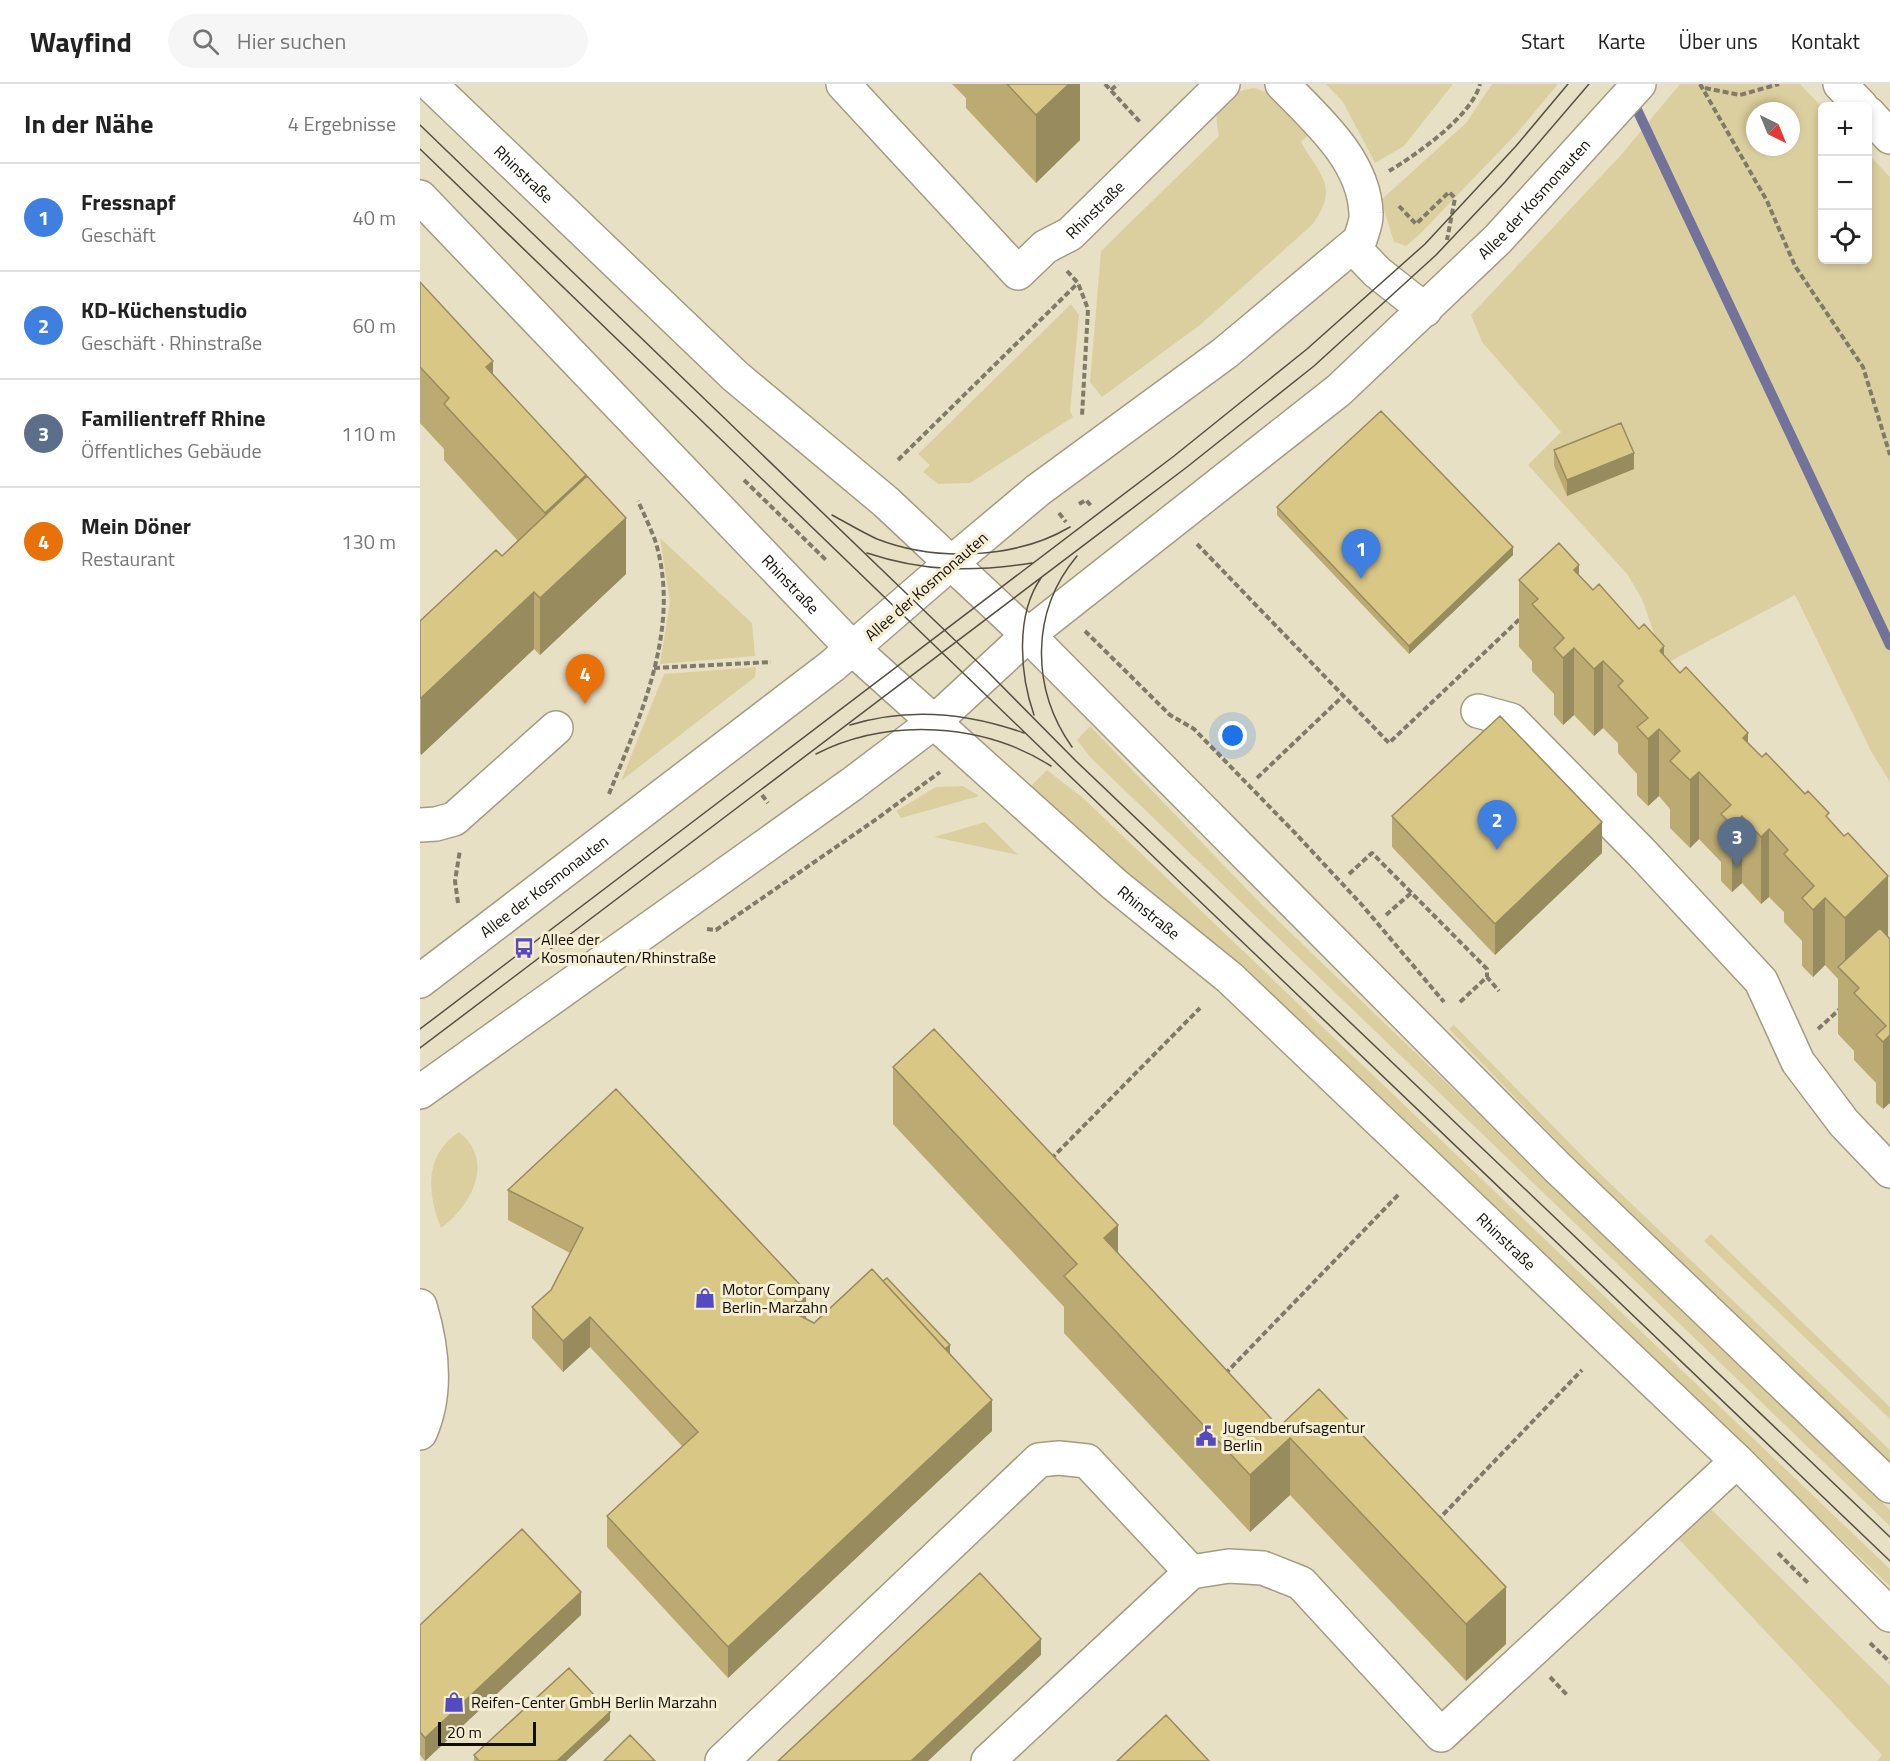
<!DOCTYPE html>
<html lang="de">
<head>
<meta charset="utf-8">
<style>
	body { margin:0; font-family:"Titillium Web",sans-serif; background:#f6f6f6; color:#222 }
	.controls { position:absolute; right:18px; top:18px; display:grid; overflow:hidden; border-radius:9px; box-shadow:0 3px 9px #0003 }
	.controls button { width:54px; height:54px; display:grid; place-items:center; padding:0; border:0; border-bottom:2px solid #e0e0e0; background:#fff; color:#222; font:30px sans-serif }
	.compass { position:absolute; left:1326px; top:18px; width:54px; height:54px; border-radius:50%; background:#fff; box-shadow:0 3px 9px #0003; rotate:137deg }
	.scale { position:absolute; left:18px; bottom:15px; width:98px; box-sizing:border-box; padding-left:6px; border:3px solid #110e06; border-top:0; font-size:16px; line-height:21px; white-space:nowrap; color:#110e06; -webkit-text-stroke:4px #f5eed2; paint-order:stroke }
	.you { position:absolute; left:813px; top:652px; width:21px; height:21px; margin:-15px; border:4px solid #fff; border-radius:50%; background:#1a73e8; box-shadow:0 0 0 9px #1a73e833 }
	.badge { display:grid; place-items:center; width:39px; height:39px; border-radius:50%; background:#0b8043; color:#fff; font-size:20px; font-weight:700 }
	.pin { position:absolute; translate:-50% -50px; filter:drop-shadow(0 2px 3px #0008) }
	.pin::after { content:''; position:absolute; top:32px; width:21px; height:18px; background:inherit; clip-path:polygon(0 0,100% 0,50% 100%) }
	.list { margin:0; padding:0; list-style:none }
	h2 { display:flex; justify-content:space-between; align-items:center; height:78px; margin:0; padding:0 24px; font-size:26px }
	h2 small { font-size:20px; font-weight:400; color:#767676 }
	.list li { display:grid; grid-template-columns:39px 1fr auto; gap:18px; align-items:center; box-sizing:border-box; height:108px; padding:0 24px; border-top:2px solid #e0e0e0 }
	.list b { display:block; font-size:22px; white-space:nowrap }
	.list p { margin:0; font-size:20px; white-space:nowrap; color:#767676 }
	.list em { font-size:20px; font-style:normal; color:#767676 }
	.icon { flex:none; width:33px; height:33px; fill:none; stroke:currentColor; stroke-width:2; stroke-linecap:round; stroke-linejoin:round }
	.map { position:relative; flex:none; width:1470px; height:1677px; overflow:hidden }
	header { display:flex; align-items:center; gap:36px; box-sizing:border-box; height:84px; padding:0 30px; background:#fff; border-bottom:2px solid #e0e0e0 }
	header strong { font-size:28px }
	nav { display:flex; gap:33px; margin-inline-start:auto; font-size:21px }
	.search { width:420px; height:54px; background:#f6f6f6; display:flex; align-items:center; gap:15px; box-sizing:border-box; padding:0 21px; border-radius:33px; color:#767676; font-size:22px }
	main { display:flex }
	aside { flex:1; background:#fff }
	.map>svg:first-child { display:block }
	.green { fill:#dccf9f; fill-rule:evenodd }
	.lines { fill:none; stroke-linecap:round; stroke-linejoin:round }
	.stream { stroke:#72739a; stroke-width:10 }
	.minor-casing { stroke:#a39c82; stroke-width:36 }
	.major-casing { stroke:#a39c82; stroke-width:36 }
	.path { stroke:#807a68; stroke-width:4; stroke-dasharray:6 3; stroke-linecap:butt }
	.minor { stroke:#fff; stroke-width:33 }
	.major { stroke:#fff; stroke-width:33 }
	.tram { stroke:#555042; stroke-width:1.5 }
	.wall { fill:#bbab73 }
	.shaded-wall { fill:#988b5e }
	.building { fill:#d9c786; stroke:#988b5e; stroke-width:1.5 }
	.labels { text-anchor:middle; stroke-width:6; stroke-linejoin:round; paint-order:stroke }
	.street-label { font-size:16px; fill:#110e06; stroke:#f5eed2 }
	.poi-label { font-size:16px; fill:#110e06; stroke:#f5eed2; text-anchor:start }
</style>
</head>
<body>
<header>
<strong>Wayfind</strong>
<div class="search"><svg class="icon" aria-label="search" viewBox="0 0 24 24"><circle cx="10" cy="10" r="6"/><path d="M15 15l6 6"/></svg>Hier suchen</div>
<nav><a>Start</a><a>Karte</a><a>Über uns</a><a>Kontakt</a></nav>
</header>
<main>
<aside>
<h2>In der Nähe<small>4 Ergebnisse</small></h2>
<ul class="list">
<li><span class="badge" style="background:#3f7fe0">1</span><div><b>Fressnapf</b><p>Geschäft</p></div><em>40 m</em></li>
<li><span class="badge" style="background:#3f7fe0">2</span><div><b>KD-Küchenstudio</b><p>Geschäft · Rhinstraße</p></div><em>60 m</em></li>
<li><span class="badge" style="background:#5c6f8a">3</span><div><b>Familientreff Rhine</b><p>Öffentliches Gebäude</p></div><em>110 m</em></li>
<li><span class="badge" style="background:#e8710a">4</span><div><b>Mein Döner</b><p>Restaurant</p></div><em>130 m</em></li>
</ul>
</aside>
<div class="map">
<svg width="1470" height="1677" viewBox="0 0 1470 1677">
	<rect width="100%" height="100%" fill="#e8e0c5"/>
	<path class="green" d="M906,0H1033L984,62L955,79L923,18Z
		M1072,0H1138L1097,49L1000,150L986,162L974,158L961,116L1046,39Z
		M1260,0H1380L1402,23V176H1448V70L1470,93V698L1452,669L1375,511L1247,579L1243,575L1222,515L1207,490L1108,381L1141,348L1062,258L1051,231L1201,71ZM1335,27H1371V63H1335Z
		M834,4L854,11L889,50L881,58C901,93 919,102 893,140L780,241L682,313L670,298L681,167L799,52C791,19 804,9 834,4Z
		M651,220L659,231L650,327L653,333L550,399L518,400L503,388L510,381L498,370Z
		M240,454L332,539L335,572L240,580L250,518Z
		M336,583L335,593L201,697L244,590Z
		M670,642L844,823L1470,1426V1442L670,673L657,656Z
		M627,686L663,714L1470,1485V1502L858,917L669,755L611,702Z
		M543,702L559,712L481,734L476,727L516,703Z
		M565,738L598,771L514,753Z
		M1034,941L1174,1084L1470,1366V1379L1168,1089L1029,945Z
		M39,1048C76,1077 51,1122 21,1144C7,1109 4,1071 39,1048Z
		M1291,1150L1470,1323V1335L1284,1157Z
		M1290,1424L1470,1602V1677H1457L1462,1671L1254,1450Z"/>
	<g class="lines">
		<path class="stream" d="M1211,13L1470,561"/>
		<g class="minor-casing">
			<g id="minor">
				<path id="s1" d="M423,0L598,189L625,163L650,150L803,0"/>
				<path d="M1420,0L1441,22"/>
				<path d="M1448,29L1470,53"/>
				<path d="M934,164L957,188L1005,226"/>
				<path d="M531,479L618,406L805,269L940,156C942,148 947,138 946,129C944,76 897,36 862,0"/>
				<path id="s2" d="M608,551L919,306L1078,155L1219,0"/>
				<path d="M1058,627L1091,636L1222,769L1341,897L1378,978L1424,1039L1470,1087"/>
				<path d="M0,741L16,740L34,735L136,644"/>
				<path d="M0,1222C12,1262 18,1309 0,1349"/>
				<path d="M302,1677L619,1376L639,1374L667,1377L771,1488"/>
				<path d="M568,1677L771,1488L809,1482L843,1484L881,1499L1021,1651L1317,1377"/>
			</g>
		</g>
		<g class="major-casing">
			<g id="major">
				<path id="s3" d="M10,0L315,292L466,418L608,551L1138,1084L1470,1402"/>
				<path id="s4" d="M0,113L433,565L694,800L810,894L1317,1377L1470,1531"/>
				<path id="s5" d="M0,897L412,582L531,479"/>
				<path d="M0,1008L432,700L514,638L608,551"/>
			</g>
		</g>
		<path class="path" d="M685,0L720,38
			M1280,0L1347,117L1375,182L1443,283L1470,371
			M1285,4L1320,11L1359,0
			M691,6L698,0
			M969,87C996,71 1052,32 1060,0
			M979,122L996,140L1029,108L1035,114L1027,156
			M647,187L658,199L668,225L662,332
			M478,376L658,199
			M324,396L407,477
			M659,420L666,416L672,423
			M639,429L646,438
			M777,460L969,659L1103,532
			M665,547L750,631L774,645L876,750L942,821L1024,918
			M234,584L351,578
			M837,694L923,612
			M189,710C221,630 262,543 235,456C230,443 224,430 218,417
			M342,711L348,719
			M929,790L952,769L1067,885V893
			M38,819L35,797L40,766
			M966,831L991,809
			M287,845L296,846L458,734L520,688
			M1040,918L1067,893L1079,907
			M1398,945L1421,924
			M631,1075L780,924
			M805,1290L979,1110
			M1017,1437L1162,1286
			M1358,1469L1389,1500
			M1450,1559L1470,1578
			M1130,1593L1148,1612"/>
		<use href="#minor" class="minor"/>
		<use href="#major" class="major"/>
		<path class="tram" d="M0,41L568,588L656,677L1470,1453
			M0,65L769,807L1470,1477
			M412,431C427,439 442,448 457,455C516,478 596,475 650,443
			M447,469C504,488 553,488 612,479
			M614,631C600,591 595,531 621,494
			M430,641C488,623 548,629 604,649
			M652,663C611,605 610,528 657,472
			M396,670C469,633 564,639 631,682
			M0,945L754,372L887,265L1005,160L1096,62L1148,0
			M0,964L767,383L894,282L1016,171L1085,98L1169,0"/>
	</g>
	<path class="wall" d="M532,0H660V56L616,99L546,24V14Z
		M0,198L73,290L166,393L206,490L120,571L114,565L1,671L0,669V537L82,472L98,457L24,376V365L0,339Z
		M1134,366L1214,385L1147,412L1134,382Z
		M857,423L1093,471L989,570L857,431Z
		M1159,491L1173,506L1244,572L1342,673L1409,736L1468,853L1463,1025L1456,1019V999L1434,976V967L1418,950V895L1405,881L1393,893L1382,882V857L1364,838V828L1349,813L1341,820L1322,799L1312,808L1301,797V778L1279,755L1270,764L1250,744V725L1239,712L1228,722L1217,711V690L1198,669V659L1183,644L1174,652L1154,631L1143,641L1134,631V610L1112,587V577L1099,563V496Z
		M972,732L1182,769L1075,871L972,763Z
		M473,983L698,1169L859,1343L1086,1560L1046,1597L870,1411L830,1448L644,1249V1223L473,1040Z
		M88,1106L394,1239L530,1269H529L572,1347L308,1594L187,1463V1432L262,1362L170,1263L143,1288L112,1254V1223L131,1206L150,1169L88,1136Z
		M161,1531L5,1677L0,1671V1541Z
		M190,1636L146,1677H54V1671Z"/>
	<path class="shaded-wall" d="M649,0H660V56L616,99V31Z
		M73,277V334L66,283Z
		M1214,369V385L1147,412V396Z
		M166,391V448L125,486V429Z
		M206,434V490L120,571V514Z
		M1093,463V471L989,570V562Z
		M1159,481V548L1154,486Z
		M114,508V565L1,671V614Z
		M1244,562V630L1240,567Z
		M1154,564V631L1143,641V574Z
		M1183,577V644L1174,652V585Z
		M1239,645V712L1228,722V655Z
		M1328,649V717L1323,654Z
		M1279,688V755L1270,764V696Z
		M1322,732V799L1312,808V741Z
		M1182,738V769L1075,871V840Z
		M1349,745V813L1341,820V753Z
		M1468,792V860L1425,889V834Z
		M1405,814V881L1393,893V826Z
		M1470,951V1019L1463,1025V958Z
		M698,1141V1198L684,1154Z
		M386,1207V1238L367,1225Z
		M170,1233V1263L143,1288V1257Z
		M530,1261V1269L514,1283V1275Z
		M572,1316V1347L308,1594V1563Z
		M870,1354V1411L830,1448V1391Z
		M1086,1503V1560L1046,1597V1540Z
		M161,1508V1531L5,1677V1654Z
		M621,1555V1571L508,1677H491Z
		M190,1628V1636L146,1677H137Z"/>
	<path class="building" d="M587,0H649L616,31Z
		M0,198L73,277L66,283L166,391L125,429L24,320L29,314L0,283Z
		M961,327L1093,463L989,562L857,423Z
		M1201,339L1214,369L1147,396L1134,366Z
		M167,392L206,434L120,514L114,508L1,614L0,613V537L76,466L82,472Z
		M1139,459L1159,481L1154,486L1173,506L1179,500L1219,545L1224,540L1244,562L1240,567L1260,589L1266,583L1328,649L1323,654L1342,673L1346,669L1385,710L1388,707L1409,729L1406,732L1424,752L1428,749L1468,792L1425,834L1405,814L1393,826L1382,814L1394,802L1364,770L1368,766L1349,745L1341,753L1322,732L1312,741L1301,730L1311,721L1279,688L1270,696L1250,677L1260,667L1239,645L1228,655L1217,643L1228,634L1198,602L1203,597L1183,577L1174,585L1154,564L1143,574L1134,564L1144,554L1112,520L1118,515L1099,496Z
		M1080,632L1182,738L1075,840L972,732Z
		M1460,844L1470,855V951L1463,958L1456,951L1466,942L1434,909L1439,904L1418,883Z
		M514,945L698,1141L684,1154L859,1343L899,1305L1086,1503L1046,1540L870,1354L830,1391L644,1192L657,1180L473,983Z
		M196,1005L386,1207L367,1225L394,1239L452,1185L572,1316L308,1563L187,1432L278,1348L170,1233L143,1257L112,1223L131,1206L163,1144L88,1106Z
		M467,1194L530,1261L525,1265L463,1197Z
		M102,1445L161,1508L5,1654L0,1648V1541Z
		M560,1489L621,1555L491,1677H358Z
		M149,1584L190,1628L137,1677H59L54,1671Z
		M746,1631L789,1677H697Z
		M210,1651L235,1677H184Z"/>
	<defs>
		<g id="bus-bare" transform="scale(1.62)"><path d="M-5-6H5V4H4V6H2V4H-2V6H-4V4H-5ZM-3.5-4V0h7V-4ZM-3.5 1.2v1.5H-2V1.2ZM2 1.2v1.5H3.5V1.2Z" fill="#564ac1" stroke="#f5eed2" stroke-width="2.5" paint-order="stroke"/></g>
		<g id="shop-bare" transform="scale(1.62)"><path d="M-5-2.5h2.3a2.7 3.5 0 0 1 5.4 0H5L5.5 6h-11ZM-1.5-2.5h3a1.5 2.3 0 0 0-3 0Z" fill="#564ac1" stroke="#f5eed2" stroke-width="2.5" paint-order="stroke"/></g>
		<g id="civic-bare" transform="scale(1.62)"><path d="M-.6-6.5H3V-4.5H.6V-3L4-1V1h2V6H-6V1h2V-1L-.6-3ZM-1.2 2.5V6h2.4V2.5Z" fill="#564ac1" stroke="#f5eed2" stroke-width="2.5" paint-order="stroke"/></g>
	</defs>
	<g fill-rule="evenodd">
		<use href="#bus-bare" x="104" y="864"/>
		<use href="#shop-bare" x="285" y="1214"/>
		<use href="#civic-bare" x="786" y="1352"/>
		<use href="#shop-bare" x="34" y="1618"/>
	</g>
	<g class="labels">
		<g class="street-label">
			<text dy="6" stroke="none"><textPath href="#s3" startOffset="130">Rhinstraße</textPath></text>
			<text dy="6" stroke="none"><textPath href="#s2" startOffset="669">Allee der Kosmonauten</textPath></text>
			<text dy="6" stroke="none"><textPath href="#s1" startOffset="358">Rhinstraße</textPath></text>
			<text dy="6" stroke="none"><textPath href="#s4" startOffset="536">Rhinstraße</textPath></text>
			<text transform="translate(506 502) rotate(-41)" y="6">Allee der Kosmonauten</text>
			<text dy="6" stroke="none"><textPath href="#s5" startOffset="156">Allee der Kosmonauten</textPath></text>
			<text dy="6" stroke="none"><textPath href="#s4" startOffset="1022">Rhinstraße</textPath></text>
			<text dy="6" stroke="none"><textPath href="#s4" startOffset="1508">Rhinstraße</textPath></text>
		</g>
		<g class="poi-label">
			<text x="121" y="861">Allee der<tspan x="121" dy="18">Kosmonauten/Rhinstraße</tspan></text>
			<text x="302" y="1211">Motor Company<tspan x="302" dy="18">Berlin-Marzahn</tspan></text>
			<text x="803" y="1349">Jugendberufsagentur<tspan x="803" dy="18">Berlin</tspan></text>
			<text x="51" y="1624">Reifen-Center GmbH Berlin Marzahn</text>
		</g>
	</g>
</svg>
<div class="controls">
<button>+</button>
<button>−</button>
<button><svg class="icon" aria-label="locate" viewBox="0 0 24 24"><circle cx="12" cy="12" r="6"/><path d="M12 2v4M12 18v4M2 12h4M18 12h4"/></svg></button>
</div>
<svg class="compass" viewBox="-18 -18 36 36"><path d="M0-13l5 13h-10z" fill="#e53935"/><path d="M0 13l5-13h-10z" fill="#767676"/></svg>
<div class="scale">20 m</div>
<div class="you"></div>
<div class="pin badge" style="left:941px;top:495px;background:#3f7fe0">1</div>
<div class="pin badge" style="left:1077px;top:766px;background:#3f7fe0">2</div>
<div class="pin badge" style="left:1317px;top:783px;background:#5c6f8a">3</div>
<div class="pin badge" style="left:165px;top:620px;background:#e8710a">4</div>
</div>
</main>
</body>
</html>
